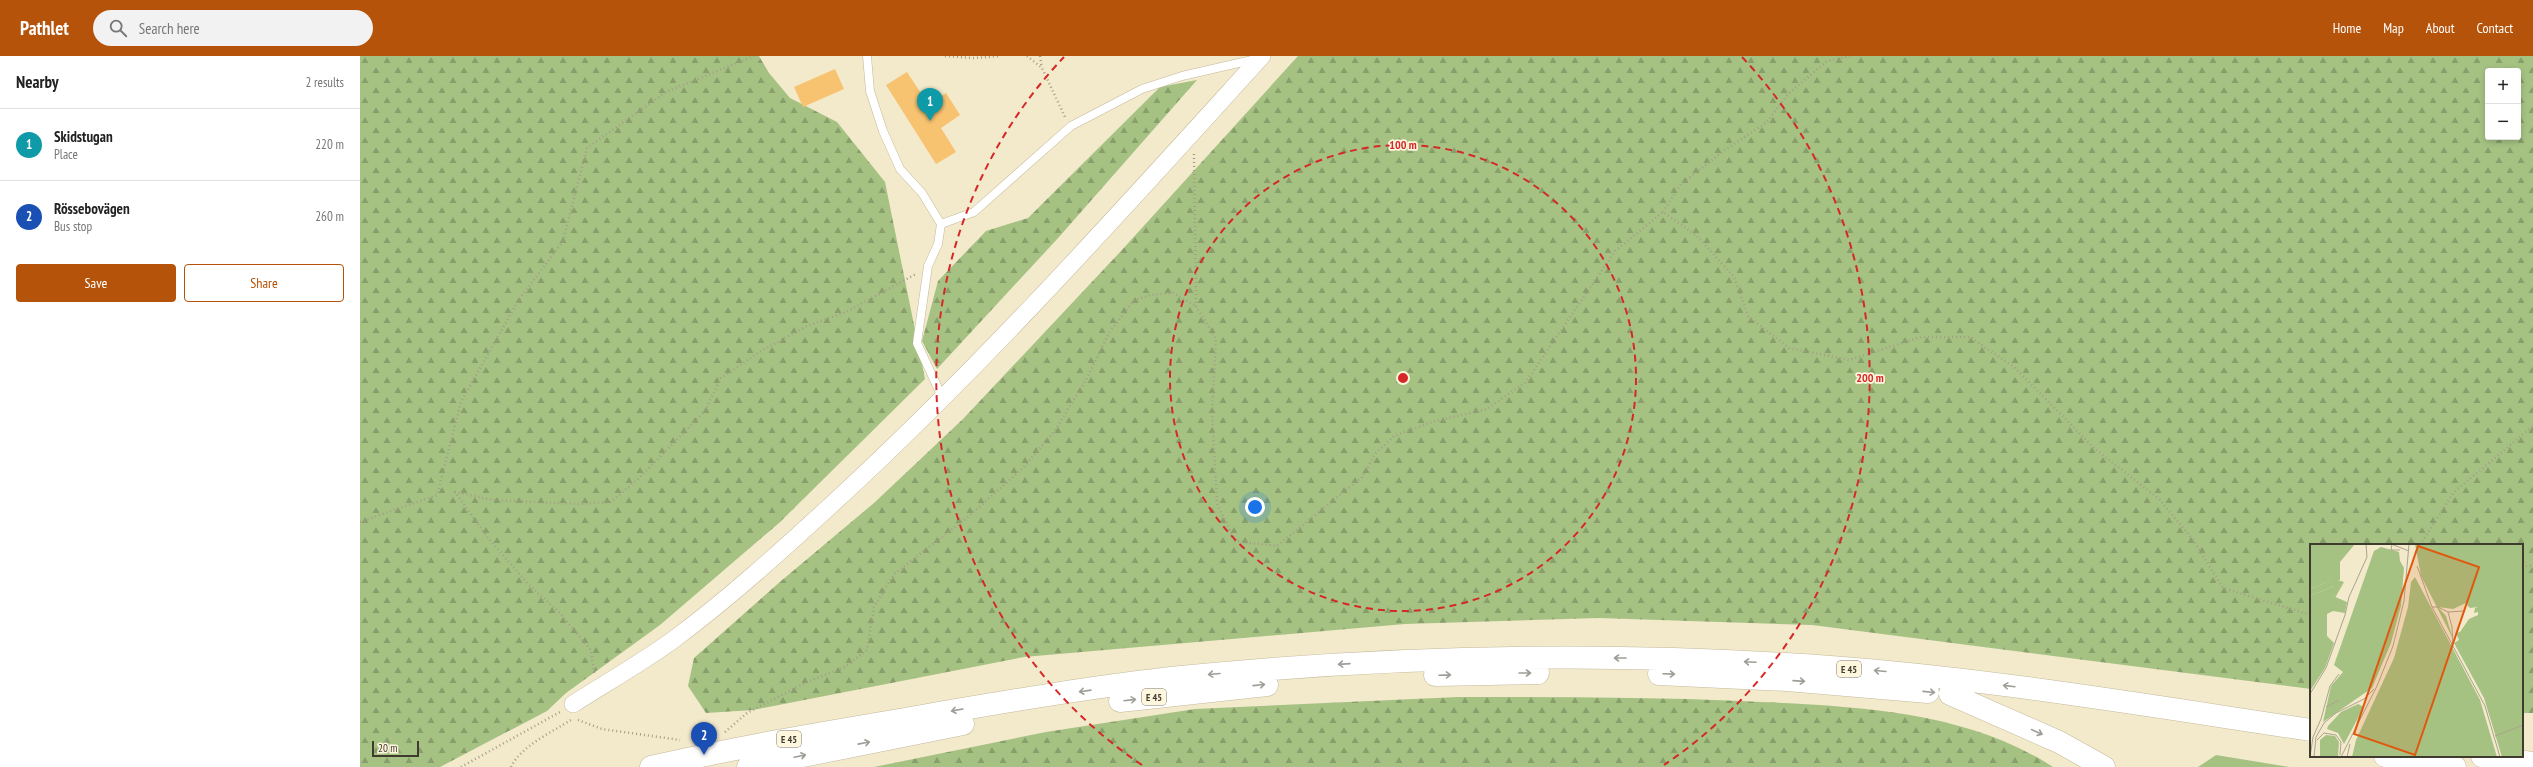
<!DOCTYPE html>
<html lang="en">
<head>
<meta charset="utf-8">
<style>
	body { margin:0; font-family:"PT Sans Narrow",sans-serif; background:#f2f2f2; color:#222 }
	.controls { position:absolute; right:12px; top:12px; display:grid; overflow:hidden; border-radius:4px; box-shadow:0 2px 6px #0003 }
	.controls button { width:36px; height:36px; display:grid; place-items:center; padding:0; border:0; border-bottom:1px solid #e0e0e0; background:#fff; color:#222; font:20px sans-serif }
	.scale { position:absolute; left:12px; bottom:10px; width:47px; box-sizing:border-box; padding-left:4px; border:2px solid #3f3b2f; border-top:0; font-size:11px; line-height:14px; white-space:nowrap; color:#3f3b2f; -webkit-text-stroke:3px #fff6de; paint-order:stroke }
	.you { position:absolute; left:895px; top:451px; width:14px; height:14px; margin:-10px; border:3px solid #fff; border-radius:50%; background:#1a73e8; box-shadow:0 0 0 6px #1a73e833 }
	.badge { display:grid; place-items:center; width:26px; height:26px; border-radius:50%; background:#b45309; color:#fff; font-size:13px; font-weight:700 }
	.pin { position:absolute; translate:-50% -33px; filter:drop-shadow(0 1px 2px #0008) }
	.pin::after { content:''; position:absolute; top:21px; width:14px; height:12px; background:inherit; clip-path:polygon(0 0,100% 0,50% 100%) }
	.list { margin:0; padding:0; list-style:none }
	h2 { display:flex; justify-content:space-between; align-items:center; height:52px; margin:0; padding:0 16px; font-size:17px }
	h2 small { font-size:13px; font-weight:400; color:#767676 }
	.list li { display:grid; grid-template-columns:26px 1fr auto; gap:12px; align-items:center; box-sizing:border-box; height:72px; padding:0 16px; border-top:1px solid #e0e0e0 }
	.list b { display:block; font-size:15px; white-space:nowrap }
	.list p { margin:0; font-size:13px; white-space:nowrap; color:#767676 }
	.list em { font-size:13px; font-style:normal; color:#767676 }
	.actions { display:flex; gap:8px; padding:12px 16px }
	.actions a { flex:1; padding:9px 0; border:1px solid #b45309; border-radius:4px; text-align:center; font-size:14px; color:#b45309 }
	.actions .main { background:#b45309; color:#fff }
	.icon { flex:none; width:22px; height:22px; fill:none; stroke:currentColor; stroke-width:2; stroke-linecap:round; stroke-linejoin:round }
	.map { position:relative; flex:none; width:2173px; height:711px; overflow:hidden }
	header { display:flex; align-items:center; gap:24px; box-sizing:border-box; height:56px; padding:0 20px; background:#b45309; color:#fff }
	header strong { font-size:19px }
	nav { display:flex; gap:22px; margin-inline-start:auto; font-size:14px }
	.search { width:280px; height:36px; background:#f2f2f2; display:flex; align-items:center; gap:10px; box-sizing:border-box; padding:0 14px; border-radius:22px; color:#767676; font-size:15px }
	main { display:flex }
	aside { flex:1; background:#fff }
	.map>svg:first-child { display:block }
	.grass { fill:#a5c283 }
	.forest { fill:url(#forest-firs); fill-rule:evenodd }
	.building { fill:#f8c371 }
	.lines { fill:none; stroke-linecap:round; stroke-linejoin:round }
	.lane-casing { stroke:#c3b99c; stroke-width:9 }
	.street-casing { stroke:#c3b99c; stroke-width:18 }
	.highway-casing { stroke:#c3b99c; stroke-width:23 }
	.path { stroke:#a59d87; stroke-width:2.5; stroke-dasharray:1 3; stroke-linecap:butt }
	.lane { stroke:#fff; stroke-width:8 }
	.street { stroke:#fff; stroke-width:17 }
	.highway { stroke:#fff; stroke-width:22 }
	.oneway { stroke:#9f9d97 }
	.ring { fill:none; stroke:#d62828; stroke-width:2; stroke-dasharray:7 5 }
	.labels { text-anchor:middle; stroke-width:3.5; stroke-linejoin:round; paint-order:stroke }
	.shield { fill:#fff6de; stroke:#797364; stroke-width:1 }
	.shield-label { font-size:10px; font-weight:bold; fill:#3f3b2f }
	.inset-road { fill:none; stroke:#aba38d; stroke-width:1 }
	.view { fill:#e0580e; fill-opacity:0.15; stroke:#e0580e; stroke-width:2 }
	.inset-edge { fill:none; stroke:#3f3b2f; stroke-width:2 }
	.centre { fill:#d62828; stroke:#fff6de; stroke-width:2 }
	.ring-label { font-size:12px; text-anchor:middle; font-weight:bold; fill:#d62828; stroke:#fff6de; stroke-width:3.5; stroke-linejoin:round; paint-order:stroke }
</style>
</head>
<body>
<header>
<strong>Pathlet</strong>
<div class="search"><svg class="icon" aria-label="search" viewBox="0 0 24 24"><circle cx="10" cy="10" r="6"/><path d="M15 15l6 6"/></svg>Search here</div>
<nav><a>Home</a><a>Map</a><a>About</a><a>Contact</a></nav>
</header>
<main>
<aside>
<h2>Nearby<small>2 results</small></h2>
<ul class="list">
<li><span class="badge" style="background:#0f9aa8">1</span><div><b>Skidstugan</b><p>Place</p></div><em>220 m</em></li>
<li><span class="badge" style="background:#1a4fb4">2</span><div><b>Rössebovägen</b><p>Bus stop</p></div><em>260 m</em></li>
</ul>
<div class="actions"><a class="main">Save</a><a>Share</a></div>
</aside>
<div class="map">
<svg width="2173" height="711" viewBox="0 0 2173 711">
	<defs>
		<pattern id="forest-firs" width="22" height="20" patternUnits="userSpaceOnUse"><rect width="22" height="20" fill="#a5c283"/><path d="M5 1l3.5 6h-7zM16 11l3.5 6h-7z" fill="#889f6c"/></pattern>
	</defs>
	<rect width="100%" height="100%" fill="#f3e9cb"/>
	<path class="grass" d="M1856,699L1929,711H1838Z"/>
	<path class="forest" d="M0,0H399L409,17L430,42L477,66L525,126L565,323L419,467L300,569L206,637L187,655L80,711H0Z
		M938,0H2173V657H2162V489H1951V633L1452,569L1239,562L1045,568L664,601L393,654L346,657L328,630L334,602L421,525L514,447L603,363L761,195ZM2128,15H2158V81H2128Z
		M837,24L699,181L577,313L562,285L578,225L626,175L668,162L800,31Z
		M1098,641C1193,641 1287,641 1381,645C1486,650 1602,652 1693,711H514L686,676L835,653Z"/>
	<path class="building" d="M475,13L484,33L443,51L434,31Z
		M547,16L568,48L586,37L600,59L581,72L596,96L576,108L526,29Z"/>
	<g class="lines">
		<g class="lane-casing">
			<path id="lane" d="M507,0L510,35L523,75L540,113L562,137L581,168
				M583,343L557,287L568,210L578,188L581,168L614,156L711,70L782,33L822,20L896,3"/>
		</g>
		<g class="street-casing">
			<path id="street" d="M213,648C246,627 281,607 313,584C368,543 419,497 469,451C623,310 762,154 902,0"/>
		</g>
		<g class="highway-casing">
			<path id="highway" d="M1299,618L1427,624L1568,636
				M1075,619L1178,617
				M1590,638L1699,686L1744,711
				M760,645L907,629
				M2025,700L2095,711
				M2122,700L2173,707
				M291,711C373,692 456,678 539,664C632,648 727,631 821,621C1022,601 1224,596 1426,608C1602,618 1777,648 1951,674
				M388,711L603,668"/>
		</g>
		<path class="path" d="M585,0L614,2L641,0
			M667,0L682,12L705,61
			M680,0L682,12
			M834,98L836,250L856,283L852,356L857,448L875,485L917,490L1002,421L1016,397L1034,380L1072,366L1127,353L1166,326L1255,195L1303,156L1337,180L1374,221L1388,260L1429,292L1489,304L1561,281H1610L1654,311L1734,392L1799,443L1834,485L1863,532L1951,559
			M1303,156L1321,128L1365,94L1407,66L1428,38L1467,5L1490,0
			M0,466L77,439L101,346L158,245L203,185L227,92L306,36L394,0
			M2060,489L2094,436L2173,370
			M2162,511L2173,509
			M234,617L231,594L199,556L168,528L128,482L95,436L133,444L219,448L251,446L278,423L345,355L361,322L401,295L447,270L486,256L556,218
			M218,664L242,673L320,684
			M365,676L387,657L447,626L485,611L507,594L514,551L534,518L608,461L663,412L694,376L726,324L749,277L773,245L790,239L813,237L836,250
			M101,711L200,656
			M151,711C161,690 192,676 211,664"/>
		<use href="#lane" class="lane"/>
		<use href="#street" class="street"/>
		<use href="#highway" class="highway"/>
	</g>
	<defs><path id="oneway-shaft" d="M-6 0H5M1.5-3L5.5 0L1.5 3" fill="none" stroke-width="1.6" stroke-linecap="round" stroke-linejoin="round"/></defs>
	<g class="oneway">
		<use href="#oneway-shaft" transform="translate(1260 602) rotate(-180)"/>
		<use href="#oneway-shaft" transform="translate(1390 606) rotate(-177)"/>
		<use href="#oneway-shaft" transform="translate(984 608) rotate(176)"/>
		<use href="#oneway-shaft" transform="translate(1520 615) rotate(-175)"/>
		<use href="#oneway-shaft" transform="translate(1165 617)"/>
		<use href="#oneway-shaft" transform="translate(854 618) rotate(175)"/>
		<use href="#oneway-shaft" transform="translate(1309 618) rotate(2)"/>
		<use href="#oneway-shaft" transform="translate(1085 619) rotate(-2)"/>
		<use href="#oneway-shaft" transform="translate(1439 625) rotate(4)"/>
		<use href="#oneway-shaft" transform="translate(899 629) rotate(-6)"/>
		<use href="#oneway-shaft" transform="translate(1649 630) rotate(-173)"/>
		<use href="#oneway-shaft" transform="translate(725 635) rotate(172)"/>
		<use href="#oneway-shaft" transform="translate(1569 636) rotate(6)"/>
		<use href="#oneway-shaft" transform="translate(770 644) rotate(-7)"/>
		<use href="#oneway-shaft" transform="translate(597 654) rotate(170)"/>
		<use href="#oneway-shaft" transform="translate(1677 676) rotate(24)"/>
		<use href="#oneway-shaft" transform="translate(504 687) rotate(-11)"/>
		<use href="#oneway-shaft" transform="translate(440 700) rotate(-12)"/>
	</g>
	<g class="ring">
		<circle cx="1043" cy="322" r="233"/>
		<path d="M782 709A467 467 0 0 1 704 1M1382 1A467 467 0 0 1 1304 709"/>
	</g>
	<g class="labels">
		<g class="shield">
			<rect x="1477" y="605" width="24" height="16" rx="3"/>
			<rect x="782" y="633" width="24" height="16" rx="3"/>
			<rect x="417" y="675" width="24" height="16" rx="3"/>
		</g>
		<g class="shield-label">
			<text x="1489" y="617">E 45</text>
			<text x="794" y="645">E 45</text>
			<text x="429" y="687">E 45</text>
		</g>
	</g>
	<g transform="translate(1950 488)">
		<rect width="213" height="213" fill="#f3e9cb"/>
		<path d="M24,35L34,38L25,54L22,50L24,42L0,52V45ZM48,160L54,163L34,200L28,189L17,185L18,182L31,168ZM16,191L25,192L29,198L28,213H10V196Z" fill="#a5c283"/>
		<path d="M0,0H45L30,18V36H22L0,45ZM105,0H213V213H192L174,154L144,99L149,96L146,89L150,88L159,75L168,71V68L164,69L165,64L168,63L160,64L157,61L158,58L143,65L128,63L136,72L143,95L111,32ZM71,3L89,8L90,17L94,24L91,62L81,99L62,144L13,178L21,142L33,128L24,121L64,7ZM105,33L170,156L187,213H42L46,196L84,114L98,63L101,38ZM24,42L23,52L37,58L35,69L23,67L17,70V92L24,99L15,124L0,147V52Z" fill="#a5c283"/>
		<path d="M213,182V209L199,193L198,187Z" fill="#a5c283"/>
		<path class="inset-road" d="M81,0L99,7M82,0L81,6H90M107,22L122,63L175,162L190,213M122,63H128L138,68L142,83L143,100M138,68L154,67M0,150L16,124L35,71L39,53L57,13L56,0M16,163L29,156M185,192L213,181M7,196L14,189L26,191L31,198L30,211M0,213L3,193L11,175L20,142L29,130M4,213L6,193L14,179L26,169L54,155L64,145M31,213L67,142L83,102L94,57L99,0M37,213L40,200"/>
		<path class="view" d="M108,2L169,23L105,211L44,190Z"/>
		<rect width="213" height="213" class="inset-edge"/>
	</g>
	<circle cx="1043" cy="322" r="6" class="centre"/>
	<g class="ring-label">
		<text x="1043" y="93">100 m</text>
		<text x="1510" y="326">200 m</text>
	</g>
</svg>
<div class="controls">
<button>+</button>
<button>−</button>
</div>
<div class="scale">20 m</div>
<div class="you"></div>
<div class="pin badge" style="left:570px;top:65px;background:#0f9aa8">1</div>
<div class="pin badge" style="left:344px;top:699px;background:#1a4fb4">2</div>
</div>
</main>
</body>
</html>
